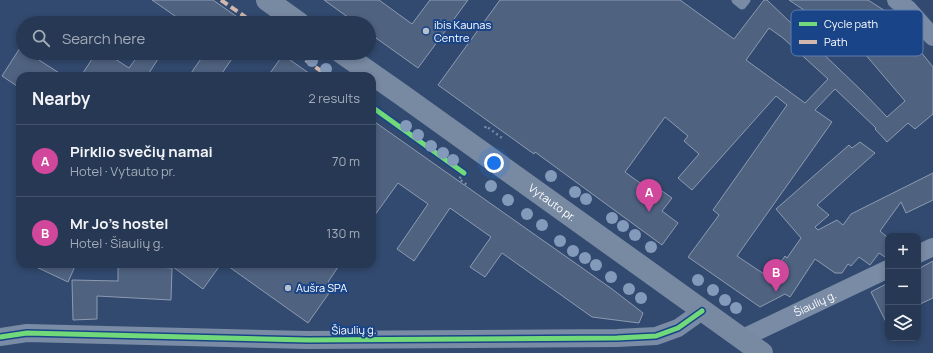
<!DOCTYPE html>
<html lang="en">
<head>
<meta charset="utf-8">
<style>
	body { margin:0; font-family:Manrope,sans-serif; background:#32435d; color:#f1f3f6 }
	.controls { position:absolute; right:12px; bottom:12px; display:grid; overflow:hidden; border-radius:8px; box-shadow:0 2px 6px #0003 }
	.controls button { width:36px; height:36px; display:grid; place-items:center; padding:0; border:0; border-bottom:1px solid #42526a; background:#263853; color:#f1f3f6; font:20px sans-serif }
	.you { position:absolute; left:494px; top:163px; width:14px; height:14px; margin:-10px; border:3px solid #fff; border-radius:50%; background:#1a73e8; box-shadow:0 0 0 6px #1a73e833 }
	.badge { display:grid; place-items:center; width:26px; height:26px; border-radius:50%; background:#8abfa5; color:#fff; font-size:13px; font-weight:700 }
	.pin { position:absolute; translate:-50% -33px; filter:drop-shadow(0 1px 2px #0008) }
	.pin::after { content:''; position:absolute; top:21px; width:14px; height:12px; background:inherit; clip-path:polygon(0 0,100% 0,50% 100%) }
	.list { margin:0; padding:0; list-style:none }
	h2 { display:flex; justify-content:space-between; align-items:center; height:52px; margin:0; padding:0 16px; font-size:17px }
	h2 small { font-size:13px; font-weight:400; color:#a4acb8 }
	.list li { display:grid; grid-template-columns:26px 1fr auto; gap:12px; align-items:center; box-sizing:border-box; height:72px; padding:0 16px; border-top:1px solid #42526a }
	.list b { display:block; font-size:15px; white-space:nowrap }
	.list p { margin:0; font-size:13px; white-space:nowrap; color:#a4acb8 }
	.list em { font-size:13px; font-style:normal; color:#a4acb8 }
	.icon { flex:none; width:22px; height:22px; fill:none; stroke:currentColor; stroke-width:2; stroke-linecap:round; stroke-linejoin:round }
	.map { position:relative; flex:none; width:933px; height:353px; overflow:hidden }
	.search { position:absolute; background:#263853; box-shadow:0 2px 6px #0003; left:16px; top:16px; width:360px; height:44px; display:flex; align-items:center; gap:10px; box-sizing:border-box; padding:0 14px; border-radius:22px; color:#a4acb8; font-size:15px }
	.panel { position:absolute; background:#263853; box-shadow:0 2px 6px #0003; left:16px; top:72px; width:360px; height:196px; border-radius:12px }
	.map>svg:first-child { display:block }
	.building { fill:#4f6280; stroke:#8d9bb2; fill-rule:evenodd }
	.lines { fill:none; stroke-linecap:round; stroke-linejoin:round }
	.path { stroke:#798ba5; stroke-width:2.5; stroke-dasharray:2 3; stroke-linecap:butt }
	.lane { stroke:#798ba5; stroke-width:9 }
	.street { stroke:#798ba5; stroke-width:18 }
	.primary { stroke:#7889a2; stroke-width:22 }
	.quiet { stroke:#d1b7ad; stroke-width:4; stroke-dasharray:8 4; stroke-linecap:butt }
	.cycleway-casing { stroke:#194488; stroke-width:8 }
	.cycleway { stroke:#71d979; stroke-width:5 }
	.tree { fill:#849abb }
	.poi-dot { fill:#b7c0cd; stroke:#194488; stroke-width:1.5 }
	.labels { text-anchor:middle; stroke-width:4; stroke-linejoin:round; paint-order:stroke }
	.poi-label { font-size:11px; fill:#fff; stroke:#194488; text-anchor:start }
	.street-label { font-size:11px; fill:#fff; stroke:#194488 }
	.key { fill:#194488; stroke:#5e7cac; stroke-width:1 }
	.key-label { font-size:11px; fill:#fff }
</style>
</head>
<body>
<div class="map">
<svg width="933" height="353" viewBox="0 0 933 353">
	<rect width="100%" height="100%" fill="#324a6f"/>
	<path class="building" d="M152,0H213L246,23H185Z
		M324,0H379L412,24L430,0H468L418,68L369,33V23H356Z
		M500,0H680L734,39L764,0H767L863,92L887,117L905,101L859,47L789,0H868L890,14L933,67V114L915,129L908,123L887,142L875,129L876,128L835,89L815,110L832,122L737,256L770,278L785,256L787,258L801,238L776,209L849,145L852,148L860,142L875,153L817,205L829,215L815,227L818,230L837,220L843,225L851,214L933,173V200L906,213L901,202L880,231L888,238V259L879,253L870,265L859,257L851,266L848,264L842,273H835L815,259L790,297L785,294L760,307L688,257L719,215L713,210L787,105L776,96L692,190L678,178L699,154L684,141L688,136L665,117L625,172L651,191L655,186L672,198L662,211L678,223L662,245L535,152L534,154L438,85ZM769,28L783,38L828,79L805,103L746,60Z
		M20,48L23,50V53H28L64,76H20V88L2,76Z
		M96,53H106L129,68L140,53H162L147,76H81Z
		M205,53H236L220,76H189Z
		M283,55L313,76H268Z
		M372,120L612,289L643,313L639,323L592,317L502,253L485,277L470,267L491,237L450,208L414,261L397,249L428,204L398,183L372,219Z
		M933,261V298L918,305V269Z
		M30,264H76L68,282Z
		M169,264H221L203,289Z
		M225,264H340L328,282L334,286L308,323Z
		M118,265L172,268L171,300L97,296V319L73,320L72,280L118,281Z
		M888,283V326L871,292Z"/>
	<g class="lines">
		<path class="path" d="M485,128L486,126L502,138
			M464,173L459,179L467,185"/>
		<path class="lane" d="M736,0L742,5L746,0"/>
		<g class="street">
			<path d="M896,0L908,9L933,37"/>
			<path d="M918,254L933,247"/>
			<path d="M0,337L27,333L308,340L617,338L656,336L678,328L702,311"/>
			<path id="s1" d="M741,339L888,269"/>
		</g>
		<g class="primary">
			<path d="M267,0L299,23"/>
			<path id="s2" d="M342,53L402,95L762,353"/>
		</g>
		<path class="quiet" d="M221,0L254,23
			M296,53L328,76"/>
		<g class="cycleway-casing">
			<path id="cycleway" d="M372,107L464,173
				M0,337L27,333L308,340L617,338L656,336L678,328L702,311"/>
		</g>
		<use href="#cycleway" class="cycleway"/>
	</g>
	<g class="tree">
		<circle cx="312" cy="61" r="6"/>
		<circle cx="326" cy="69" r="6"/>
		<circle cx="406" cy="126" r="6"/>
		<circle cx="418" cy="135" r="6"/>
		<circle cx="431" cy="146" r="6"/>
		<circle cx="443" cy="153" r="6"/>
		<circle cx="453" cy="160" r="6"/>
		<circle cx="551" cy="176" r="6"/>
		<circle cx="491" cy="186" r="6"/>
		<circle cx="575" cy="192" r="6"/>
		<circle cx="586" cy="199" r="6"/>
		<circle cx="508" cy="200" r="6"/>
		<circle cx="527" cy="214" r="6"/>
		<circle cx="612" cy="218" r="6"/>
		<circle cx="542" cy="225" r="6"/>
		<circle cx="623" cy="226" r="6"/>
		<circle cx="635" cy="235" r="6"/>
		<circle cx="560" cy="241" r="6"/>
		<circle cx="651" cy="247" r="6"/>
		<circle cx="573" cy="251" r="6"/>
		<circle cx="585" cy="258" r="6"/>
		<circle cx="596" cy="265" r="6"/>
		<circle cx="611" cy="277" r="6"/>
		<circle cx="698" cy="280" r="6"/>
		<circle cx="629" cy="289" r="6"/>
		<circle cx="713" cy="290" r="6"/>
		<circle cx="641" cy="298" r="6"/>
		<circle cx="725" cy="300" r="6"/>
		<circle cx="736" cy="308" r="6"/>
	</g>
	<g class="poi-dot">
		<circle cx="426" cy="31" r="4"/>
		<circle cx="288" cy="288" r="4"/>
	</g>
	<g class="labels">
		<g class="poi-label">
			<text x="434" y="29">ibis Kaunas<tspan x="434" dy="13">Centre</tspan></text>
			<text x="296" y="292">Aušra SPA</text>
		</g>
		<g class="street-label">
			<text dy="4" stroke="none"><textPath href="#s2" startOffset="258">Vytauto pr.</textPath></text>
			<text dy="4" stroke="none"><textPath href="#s1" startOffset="82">Šiaulių g.</textPath></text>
			<text transform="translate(354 330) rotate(-1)" y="4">Šiaulių g.</text>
		</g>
	</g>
	<rect x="791" y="10" width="132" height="46" rx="6" class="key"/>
	<rect x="799" y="22" width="18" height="4" fill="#71d979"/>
	<rect x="799" y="40" width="18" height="4" fill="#d1b7ad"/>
	<g class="key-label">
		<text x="824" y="28">Cycle path</text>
		<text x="824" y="46">Path</text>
	</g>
</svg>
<div class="controls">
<button>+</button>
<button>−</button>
<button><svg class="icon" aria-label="layers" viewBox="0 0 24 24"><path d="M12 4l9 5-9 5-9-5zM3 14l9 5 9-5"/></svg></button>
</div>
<div class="you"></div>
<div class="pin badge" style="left:649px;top:212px;background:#d1479c">A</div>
<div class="pin badge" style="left:776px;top:292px;background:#d1479c">B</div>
<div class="search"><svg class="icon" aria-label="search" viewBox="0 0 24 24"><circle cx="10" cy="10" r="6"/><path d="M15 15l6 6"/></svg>Search here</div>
<section class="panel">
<h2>Nearby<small>2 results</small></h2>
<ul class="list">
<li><span class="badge" style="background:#d1479c">A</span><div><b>Pirklio svečių namai</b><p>Hotel · Vytauto pr.</p></div><em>70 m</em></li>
<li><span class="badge" style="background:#d1479c">B</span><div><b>Mr Jo's hostel</b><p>Hotel · Šiaulių g.</p></div><em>130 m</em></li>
</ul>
</section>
</div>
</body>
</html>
